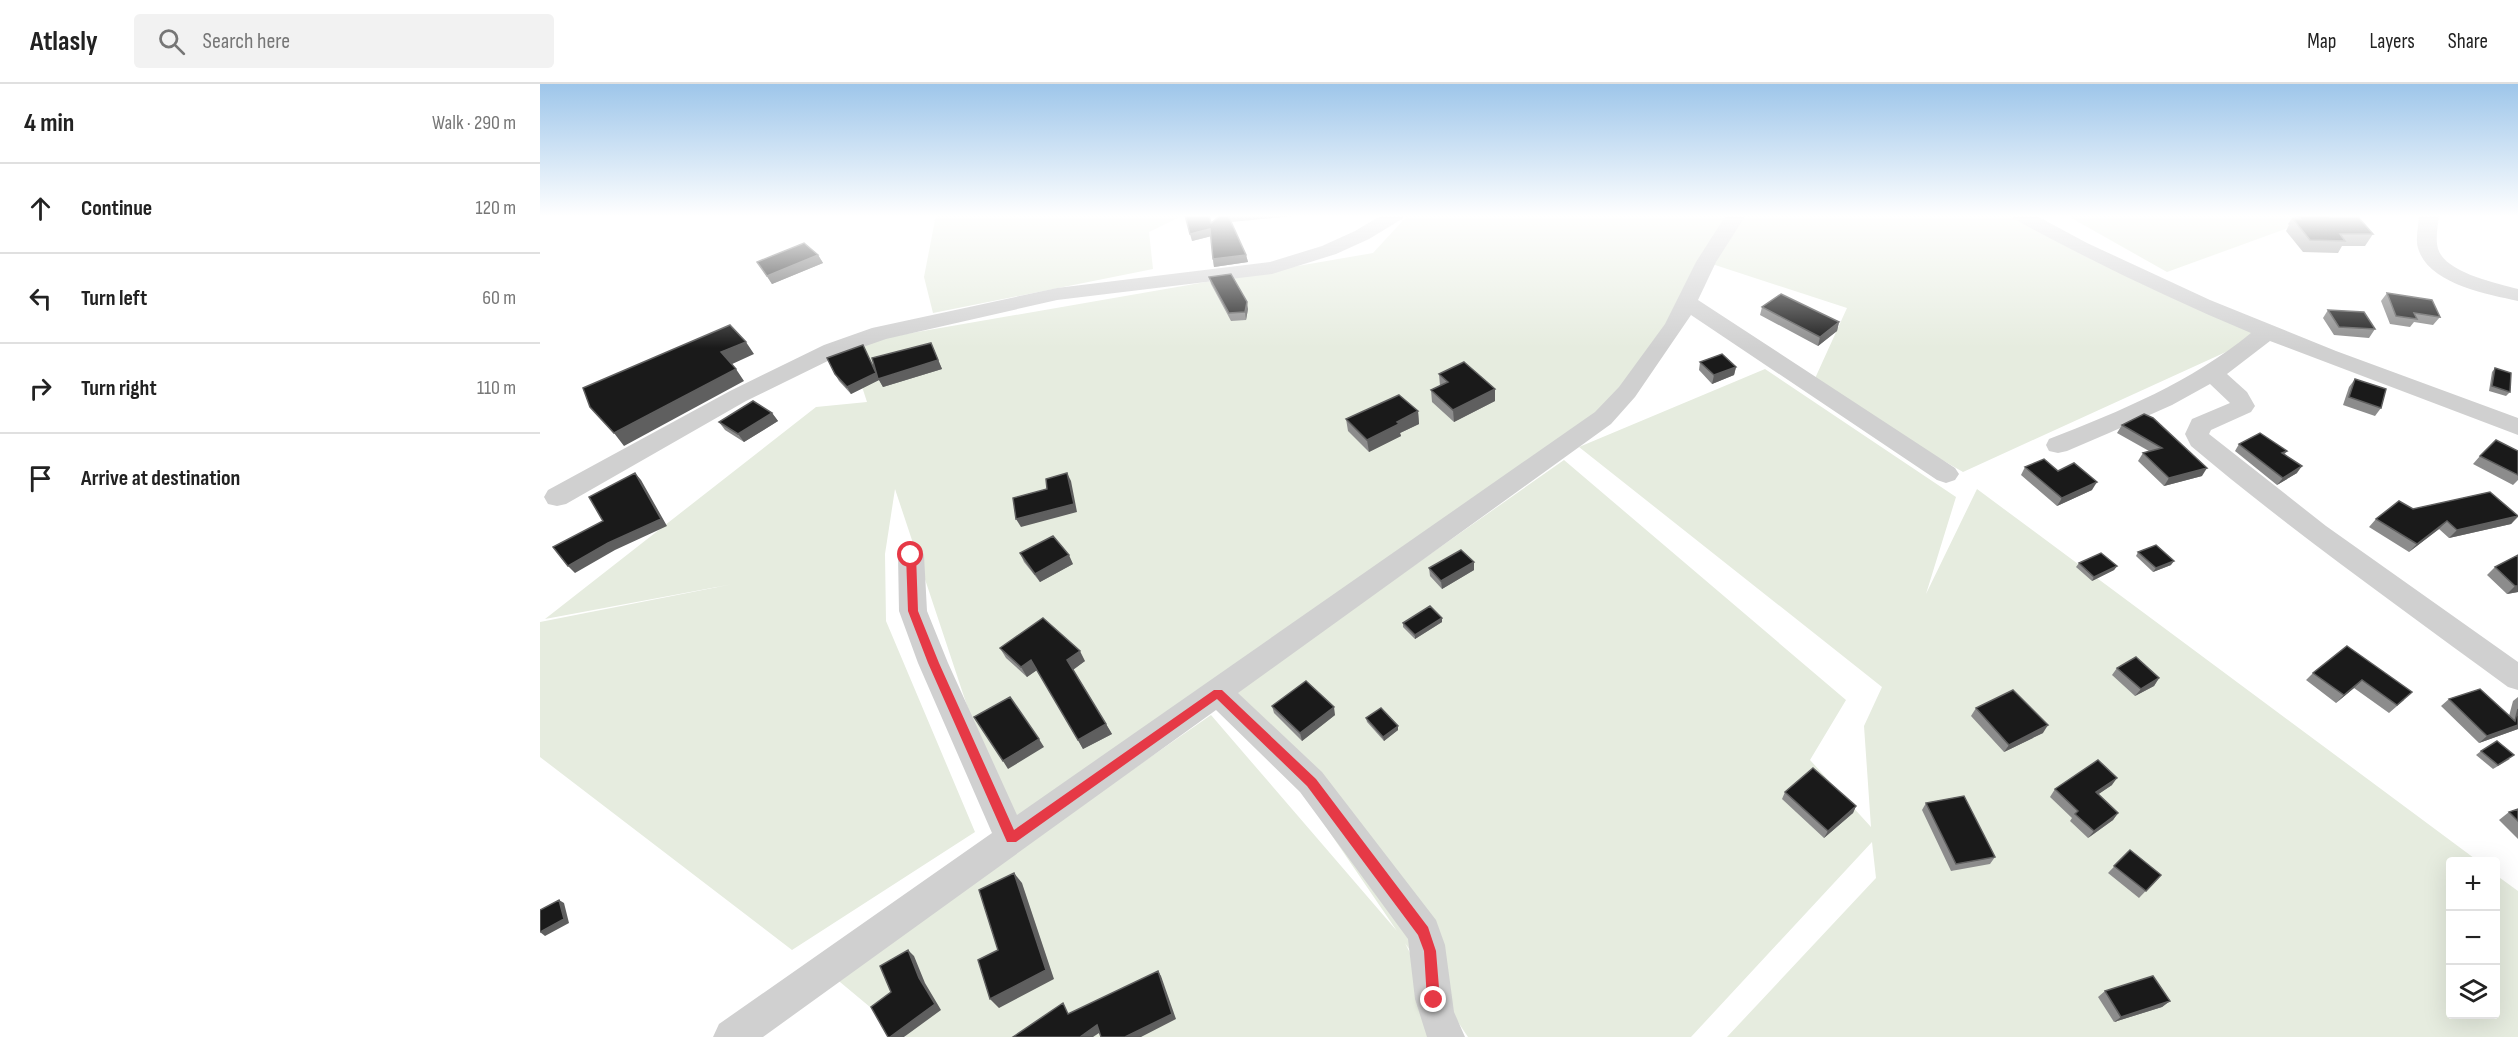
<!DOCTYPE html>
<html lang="en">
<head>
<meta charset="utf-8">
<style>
	body { margin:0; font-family:"Sofia Sans Condensed",sans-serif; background:#f2f2f2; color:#222 }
	.controls { position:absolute; right:18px; bottom:18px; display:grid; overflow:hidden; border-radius:6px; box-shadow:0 6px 24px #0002 }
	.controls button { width:54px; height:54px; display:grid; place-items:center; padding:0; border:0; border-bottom:2px solid #e0e0e0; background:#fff; color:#222; font:30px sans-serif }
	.stop { position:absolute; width:18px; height:18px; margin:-14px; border:4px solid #e63946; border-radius:50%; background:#fff }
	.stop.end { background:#e63946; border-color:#fff; box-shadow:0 2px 6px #0008 }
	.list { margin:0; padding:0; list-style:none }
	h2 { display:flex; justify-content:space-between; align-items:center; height:78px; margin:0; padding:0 24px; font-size:26px }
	h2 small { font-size:20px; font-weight:400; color:#767676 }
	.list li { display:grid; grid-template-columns:39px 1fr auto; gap:18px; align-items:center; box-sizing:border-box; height:90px; padding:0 24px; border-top:2px solid #e0e0e0 }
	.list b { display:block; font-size:22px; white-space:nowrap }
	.list em { font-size:20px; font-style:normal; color:#767676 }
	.icon { flex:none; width:33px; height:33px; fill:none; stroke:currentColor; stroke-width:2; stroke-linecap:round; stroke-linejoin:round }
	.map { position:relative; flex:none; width:1978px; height:953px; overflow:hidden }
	header { display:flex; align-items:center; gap:36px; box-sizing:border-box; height:84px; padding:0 30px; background:#fff; border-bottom:2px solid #e0e0e0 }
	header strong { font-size:28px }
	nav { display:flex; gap:33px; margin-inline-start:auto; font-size:21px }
	.search { width:420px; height:54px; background:#f2f2f2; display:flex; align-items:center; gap:15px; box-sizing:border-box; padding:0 21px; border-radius:6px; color:#767676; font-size:22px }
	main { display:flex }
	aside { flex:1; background:#fff }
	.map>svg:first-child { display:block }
	.green { fill:#e6ecdf }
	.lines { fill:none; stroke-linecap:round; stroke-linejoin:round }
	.minor { fill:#d0d0d0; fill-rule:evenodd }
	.wall { fill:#8c8c8c }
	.shaded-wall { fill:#5f5f5f }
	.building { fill:#1a1a1a; stroke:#5f5f5f; stroke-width:1.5 }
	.route { fill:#e63946 }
</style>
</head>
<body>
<header>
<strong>Atlasly</strong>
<div class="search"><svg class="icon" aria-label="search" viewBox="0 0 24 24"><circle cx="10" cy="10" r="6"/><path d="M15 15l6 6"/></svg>Search here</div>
<nav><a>Map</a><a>Layers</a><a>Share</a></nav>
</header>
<main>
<aside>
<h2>4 min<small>Walk · 290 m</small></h2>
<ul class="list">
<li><svg class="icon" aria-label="ahead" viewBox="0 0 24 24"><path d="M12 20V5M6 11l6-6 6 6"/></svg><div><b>Continue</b></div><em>120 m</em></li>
<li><svg class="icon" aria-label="left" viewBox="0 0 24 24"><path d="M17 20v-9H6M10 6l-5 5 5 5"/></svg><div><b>Turn left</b></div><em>60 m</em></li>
<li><svg class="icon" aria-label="right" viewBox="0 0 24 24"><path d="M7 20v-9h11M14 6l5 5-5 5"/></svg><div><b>Turn right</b></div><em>110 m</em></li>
<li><svg class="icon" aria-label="arrive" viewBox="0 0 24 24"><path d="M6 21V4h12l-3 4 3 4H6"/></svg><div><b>Arrive at destination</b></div></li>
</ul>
</aside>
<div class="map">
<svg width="1978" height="953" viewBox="0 0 1978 953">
	<rect width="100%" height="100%" fill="#fff"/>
	<path class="green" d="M396,131H644L609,148L613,185L393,229L384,193Z
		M868,131H1190L1087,308L471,754L355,405L345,470L346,537L435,748L252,866L0,673V538L193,500L5,535L276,323L327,318L308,260L833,169Z
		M1202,131H1479L1721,252L1423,388L1272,301L1307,224L1166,178Z
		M1526,131H1784L1627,188Z
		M1225,285L1416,413L1386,510L1437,405L1938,777L1910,778V930H1956V791L1978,807V953H1187L1336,794L1332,758L1151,953H928L865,859L912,953H366L294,893L671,631L857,847L694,608L1024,376L1306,616L1270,676L1331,743L1324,642L1342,603L1039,363Z"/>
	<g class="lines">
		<path class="minor" d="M842,131H865L862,135L829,155L796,170L732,190L517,216L346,255L300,271L206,317L26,420L17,422L8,420L4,413L8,406L190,307L284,261L332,244L517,204L730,178L782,162L815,147Z
			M1186,131H1206L1176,178L1158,216L1415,384L1419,390L1415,396L1406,399L1397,396L1151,231L1095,313L1071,340L698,609L782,688L896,836L905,861L914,928L925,953H887L875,915L868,855L760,708L676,626L223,953H173L179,940L452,749L378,579L359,527L358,471L361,464L371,461L381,464L384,471L387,527L408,579L477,731L1055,328L1079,303L1125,240L1156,178Z
			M1471,131H1495L1547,159L1670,216L1796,267L1978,334V351L1730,257L1687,290L1707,308L1715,322L1711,328L1671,346L1669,350L1786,442L1978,578V606L1968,603C1861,524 1753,448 1651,362L1645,350L1652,335L1690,319L1670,300L1632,321L1569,349L1527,367L1518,369L1509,367L1506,361L1509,355C1581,327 1651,298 1711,249C1630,215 1551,177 1474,135Z
			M1879,131H1899C1898,142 1895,154 1898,165C1906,189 1956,199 1978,205V217C1947,210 1888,200 1878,164C1875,154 1879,141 1879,131Z"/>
	</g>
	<path class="wall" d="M681,131H753V132L691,138L706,171L708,178L674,183L673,175L671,152L652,157L671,139Z
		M1754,131H1788L1790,133L1833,150L1825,162H1802L1798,169L1763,168L1746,147L1749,141L1748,140Z
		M278,171L283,179L232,200L217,178Z
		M669,193L708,225L706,236L691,237L671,200Z
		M1847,209L1900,233L1893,241L1874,238L1870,243L1850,240L1841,217Z
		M1222,223L1299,238L1297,247L1278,262L1220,231Z
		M1788,226L1835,245L1829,254L1794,251L1783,234Z
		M391,259L402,285L343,303L339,296L311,310L299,297L295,290L336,286Z
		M1160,278L1196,283L1194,291L1172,300L1159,286Z
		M1955,284L1970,308L1966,312L1949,307L1952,288Z
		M899,290L955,305V317L914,338L892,318L891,306L900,302Z
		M1815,295L1841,324L1835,332L1803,321L1809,303Z
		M878,327L879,340L860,349L861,352L829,368L808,347L806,335Z
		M232,329L238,337L204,358L185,346L179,338Z
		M1604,330L1662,392L1624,402L1598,377L1603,369L1609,367L1577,349L1582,341Z
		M1699,360L1747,367L1744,371L1757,389L1737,401L1695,367Z
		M1978,367V396L1973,401L1933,380L1940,372Z
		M1485,383L1518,387L1552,406L1517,422L1481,391Z
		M1873,425L1978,432V433L1971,440L1909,454L1899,445L1869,468L1829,443L1836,435Z
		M1598,468L1631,481L1613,488L1596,472Z
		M480,469L533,480L500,498L484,478Z
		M1978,471V508L1967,510L1947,491L1955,483Z
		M1539,479L1577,482L1574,486L1552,497L1536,483Z
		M889,484L934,486L902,505L890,492Z
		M902,538L875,555L863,543V539Z
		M1807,562L1864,616L1849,629L1814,604L1796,619L1766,596L1773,589Z
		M460,564L545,577L533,585L572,650L543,665L497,586L487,593L466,574Z
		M1577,584L1619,594L1614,602L1595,612L1572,591Z
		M1978,613V645L1939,659L1901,622L1909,615L1969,632L1973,617Z
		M732,622L795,631L762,657L734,629Z
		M1436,624L1503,649L1464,668L1431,632Z
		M826,634L858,642V646L844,657L827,638Z
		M1941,667L1970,675L1953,685L1936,671Z
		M1572,701L1558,710L1578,729L1573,736L1548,754L1530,737L1532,734L1510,713L1515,705Z
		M1245,708L1316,722L1313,729L1284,754L1242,715Z
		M1386,719L1455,773L1450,780L1411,787L1382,726Z
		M1978,725V755L1959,736L1969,728Z
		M1590,766L1621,791L1599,814L1568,789Z
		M1565,907L1630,917L1622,923L1574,938L1558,913Z"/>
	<path class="shaded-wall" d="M670,145L672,152L652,157L650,150Z
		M278,171L283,179L232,200L227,192Z
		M706,171L708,178L674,183L673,175Z
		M707,218L708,225L706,236L705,228Z
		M1299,238L1297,247L1278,262L1280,253Z
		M206,258L214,270L190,281L181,268Z
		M391,259L402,285L343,303L339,296L311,310L307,303L336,289Z
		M1196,283L1194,291L1172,300L1174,291Z
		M196,285L204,297L84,362L74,349Z
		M955,305V317L914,338L913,326Z
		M878,327L879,340L860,349L861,352L829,368L827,356L857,338Z
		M232,329L238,337L204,358L198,350Z
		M1762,382L1757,389L1737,401L1743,394Z
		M1667,384L1662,392L1624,402L1629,394Z
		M95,389L101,396L127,442L75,466L35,489L28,482L68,459Z
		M527,389L531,397L537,428L481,443L476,435Z
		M1557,398L1552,406L1517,422L1522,414Z
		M1978,432L1971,440L1909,454L1917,446Z
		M1907,437L1899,445L1869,468L1877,460Z
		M529,471L533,480L500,498L495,490Z
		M1634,477L1631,481L1613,488L1616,484Z
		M934,478V486L902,505L901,497Z
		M1577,482L1574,486L1552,497L1554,493Z
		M1975,502H1978V508L1967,510Z
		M902,534V538L875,555V551Z
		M540,567L545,577L533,586L527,576Z
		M491,576L497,586L487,593L481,583Z
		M1619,594L1614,602L1595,612L1601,605Z
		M1822,596L1814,604L1796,619L1804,611Z
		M794,623L795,631L762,657L760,649Z
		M566,640L572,650L543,665L538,656Z
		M1508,641L1503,649L1464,668L1469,661Z
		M1978,641V645L1939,659L1947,652Z
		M858,642V646L844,657L843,653Z
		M499,655L504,663L468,685L463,677Z
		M1577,694L1572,701L1550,716L1556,708Z
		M1316,722L1313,729L1284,754L1288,747Z
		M1578,729L1573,736L1548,754L1554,747Z
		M474,789L482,799L514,895L459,924L450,915Z
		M19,816L24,819L29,839L5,852L0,848Z
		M368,866L374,872L385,899L401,926L364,953H350L379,894Z
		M618,887L621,892L636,935L601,953H585Z
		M1630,917L1622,923L1574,938L1581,933Z
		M557,941L562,947L553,953H540Z"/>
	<path class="building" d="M645,131H669L671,139L681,131H693H688L706,171L673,175L670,145L650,150Z
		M1757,131H1788L1790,133H1818L1833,150H1800L1805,157L1770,156L1753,135H1761Z
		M264,159L278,171L227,192L217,178Z
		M691,190L707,218L705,228L689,229L669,193Z
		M1847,209L1892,216L1900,233L1874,229L1877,235L1856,232Z
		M1241,210L1299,238L1280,253L1222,223Z
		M1788,226L1824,228L1835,245L1799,243Z
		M190,241L206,258L181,268L196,285L74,349L50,323L43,304Z
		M391,259L398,276L338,295L332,274Z
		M323,261L336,289L307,303L295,290L287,274Z
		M1182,270L1196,283L1174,291L1160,278Z
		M924,278L955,305L913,326L891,306L908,298L899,290Z
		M1955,284L1971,289L1970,308L1952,302Z
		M1815,295L1846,305L1841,324L1809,313Z
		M859,311L878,327L857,338L859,340L827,356L806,335Z
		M213,317L232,329L198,350L179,338Z
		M1604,330L1613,334L1667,384L1629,394L1603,369L1622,364L1582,341Z
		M1720,349L1747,367L1742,369L1762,382L1743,394L1699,360Z
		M1956,356L1978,367V391L1940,372Z
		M1504,375L1518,387L1534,379L1557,398L1522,414L1485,383Z
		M95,389L121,435L68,459L28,482L13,463L63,437L49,413Z
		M527,389L534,420L476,435L473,414L507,405L506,395Z
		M1950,408L1978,432L1917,446L1907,437L1877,460L1836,435L1859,417L1873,425Z
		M513,452L529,471L495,490L480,469Z
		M1616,461L1634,477L1616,484L1598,468Z
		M921,466L934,478L901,497L889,484Z
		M1561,469L1577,482L1554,493L1539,479Z
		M1978,471V502H1975L1955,483Z
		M890,522L902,534L875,551L863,539Z
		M503,534L540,567L527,576L566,640L538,656L491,576L481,583L460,564Z
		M1807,562L1872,608L1857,621L1822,596L1804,611L1773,589Z
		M1596,573L1619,594L1601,605L1577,584Z
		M766,597L794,623L760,649L732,622Z
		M1940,605L1975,637L1978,625V641L1947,652L1909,615Z
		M1473,606L1508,641L1469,661L1436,624Z
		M470,613L499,655L463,677L434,633Z
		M841,624L858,642L843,653L826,634Z
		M1957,657L1974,671L1958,681L1941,667Z
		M1558,676L1577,694L1556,708L1578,729L1554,747L1535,730L1538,727L1515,705Z
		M1273,684L1316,722L1288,747L1245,708Z
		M1424,712L1455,773L1416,780L1386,719Z
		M1978,725V737L1969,728Z
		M1590,766L1621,791L1606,807L1574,782Z
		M474,789L506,886L450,915L438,876L458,866L439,806Z
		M19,816L24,835L0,848V826Z
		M368,866L379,894L395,920L350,953H348L331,923L351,908L340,882Z
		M618,887L632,930L585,953H561L557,941L540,953H473L523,919L528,930Z
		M1613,892L1630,917L1581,933L1565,907Z"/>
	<linearGradient id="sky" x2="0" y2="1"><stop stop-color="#9ec6ea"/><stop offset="0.5" stop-color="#fff"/><stop offset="1" stop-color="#fff" stop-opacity="0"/></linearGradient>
	<rect width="1978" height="264" fill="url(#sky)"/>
	<path class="route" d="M371,467L376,471L378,527L399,579L474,746L674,606H682L776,695L888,843L896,867L900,916L898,920L894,922L889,920L887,916L884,867L878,851L767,702L677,615L476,758H467L388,579L368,527L366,471Z"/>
</svg>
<div class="controls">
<button>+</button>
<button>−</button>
<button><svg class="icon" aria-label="layers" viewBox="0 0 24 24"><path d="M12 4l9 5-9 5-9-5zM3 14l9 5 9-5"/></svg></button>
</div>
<div class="stop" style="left:371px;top:471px"></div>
<div class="stop end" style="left:894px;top:916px"></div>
</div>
</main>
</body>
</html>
